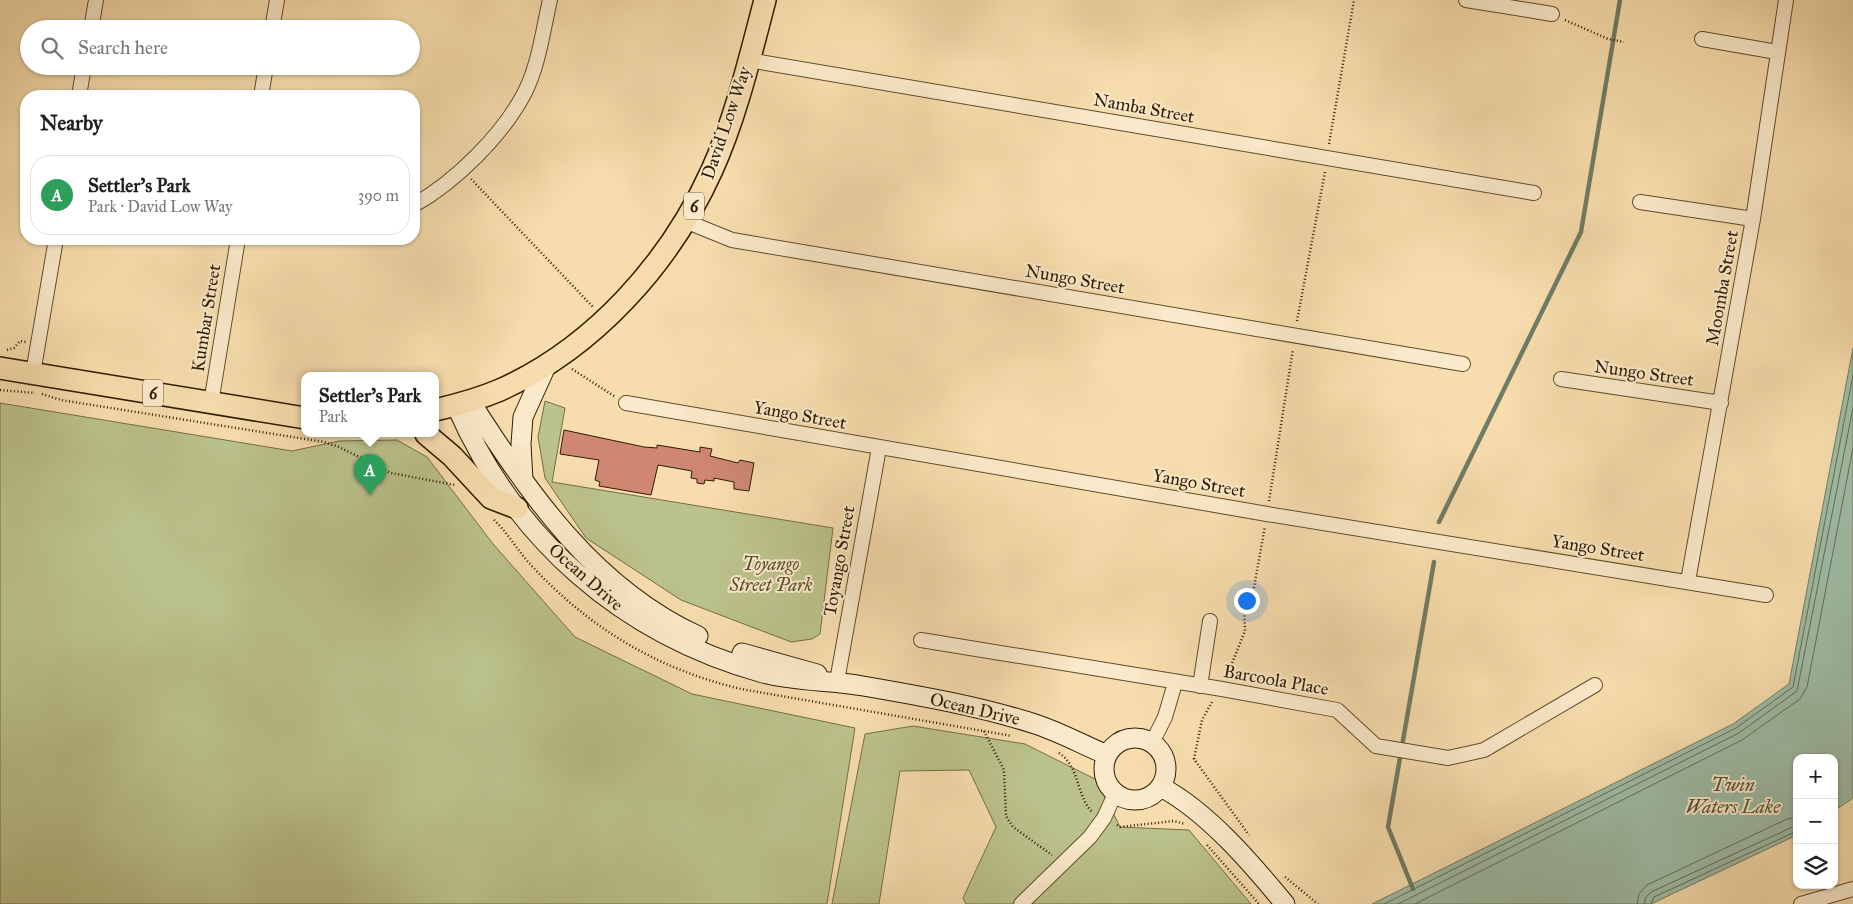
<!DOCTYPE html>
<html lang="en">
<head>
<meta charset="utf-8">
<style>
	body { margin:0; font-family:"IM FELL Great Primer",serif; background:#f6f6f6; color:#202124 }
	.controls { position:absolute; right:15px; bottom:15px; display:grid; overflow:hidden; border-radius:10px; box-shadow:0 1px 4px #0004 }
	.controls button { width:45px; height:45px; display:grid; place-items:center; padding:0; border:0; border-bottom:1px solid #e0e0e0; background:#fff; color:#202124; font:25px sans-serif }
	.you { position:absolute; left:1246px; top:600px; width:18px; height:18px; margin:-12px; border:4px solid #fff; border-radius:50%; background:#1a73e8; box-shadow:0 0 0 8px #1a73e833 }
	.badge { display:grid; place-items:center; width:32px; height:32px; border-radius:50%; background:#1a73e8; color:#fff; font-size:16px; font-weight:700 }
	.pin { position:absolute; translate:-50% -41px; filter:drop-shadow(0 1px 2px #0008) }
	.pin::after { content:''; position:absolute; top:26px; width:18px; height:15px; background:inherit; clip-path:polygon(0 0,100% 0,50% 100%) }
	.popup { position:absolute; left:301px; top:372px; width:138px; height:65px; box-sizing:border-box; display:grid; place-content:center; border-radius:10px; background:#fff; filter:drop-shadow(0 1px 4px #0005); font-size:16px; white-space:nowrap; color:#757577 }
	.popup b { font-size:19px; color:#202124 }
	.popup::after { content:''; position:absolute; left:50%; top:100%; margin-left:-10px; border:10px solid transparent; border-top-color:#fff }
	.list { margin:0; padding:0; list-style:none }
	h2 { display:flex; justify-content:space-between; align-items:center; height:65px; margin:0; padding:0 20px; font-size:21px }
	h2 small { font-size:16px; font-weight:400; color:#757577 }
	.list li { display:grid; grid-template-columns:32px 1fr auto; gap:15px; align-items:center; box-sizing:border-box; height:80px; margin:0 10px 10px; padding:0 10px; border:1px solid #e0e0e0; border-radius:20px }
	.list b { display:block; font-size:19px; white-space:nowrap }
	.list p { margin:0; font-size:16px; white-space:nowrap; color:#757577 }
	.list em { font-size:16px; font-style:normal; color:#757577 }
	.icon { flex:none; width:28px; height:28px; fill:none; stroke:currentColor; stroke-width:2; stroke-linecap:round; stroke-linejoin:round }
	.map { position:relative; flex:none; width:1853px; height:904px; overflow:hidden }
	.search { position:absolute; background:#fff; box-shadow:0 1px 4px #0004; left:20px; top:20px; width:400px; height:55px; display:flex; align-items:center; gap:12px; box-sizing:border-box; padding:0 18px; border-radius:28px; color:#757577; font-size:19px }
	.panel { position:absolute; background:#fff; box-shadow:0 1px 4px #0004; left:20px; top:90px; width:400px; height:155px; border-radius:20px }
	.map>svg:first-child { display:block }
	.green { fill:#bbc28b; stroke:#746e46 }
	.water { fill:#9ebca6; stroke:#717c64 }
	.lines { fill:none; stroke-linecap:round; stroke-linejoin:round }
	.shore { stroke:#666c53; stroke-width:1 }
	.stream { stroke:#717c64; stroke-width:4.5 }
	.building { fill:#cf8774; stroke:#2e1b00 }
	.street-casing { stroke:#604c2b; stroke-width:16 }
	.secondary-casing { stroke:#2e1b00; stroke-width:21 }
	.primary-casing { stroke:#2e1b00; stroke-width:24 }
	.path { stroke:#2e1b00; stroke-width:2.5; stroke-dasharray:1 2.5; stroke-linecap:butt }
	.street { stroke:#fae9ca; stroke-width:14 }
	.secondary { stroke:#fae9ca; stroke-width:19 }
	.primary { stroke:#f7ddad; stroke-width:21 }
	.labels { text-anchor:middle; stroke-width:4; stroke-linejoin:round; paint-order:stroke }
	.shield { fill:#fae9ca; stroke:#6b593d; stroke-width:1 }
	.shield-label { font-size:16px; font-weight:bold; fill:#2e1b00 }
	.street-label { font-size:18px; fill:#2e1b00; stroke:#fae9ca }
	.park-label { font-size:18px; font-style:italic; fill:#584d2a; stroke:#fae9ca }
	.water-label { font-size:19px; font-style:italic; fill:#55533a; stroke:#fae9ca }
</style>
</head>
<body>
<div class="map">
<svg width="1853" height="904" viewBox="0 0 1853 904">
	<rect width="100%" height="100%" fill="#f7ddad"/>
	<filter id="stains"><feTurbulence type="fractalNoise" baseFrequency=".004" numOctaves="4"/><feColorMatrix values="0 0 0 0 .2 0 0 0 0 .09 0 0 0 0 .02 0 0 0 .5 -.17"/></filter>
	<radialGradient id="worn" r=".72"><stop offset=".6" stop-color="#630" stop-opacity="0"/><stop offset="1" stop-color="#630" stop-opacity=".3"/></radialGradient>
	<path class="green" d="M545,401L565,408L552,482L833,528L820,634L812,639L791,642L681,600L586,538L545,478L538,437Z
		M0,403L292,451L339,441L397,440L427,457L493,544L575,637L692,694L855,728L827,904H0Z
		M913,726L1025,744L1097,780L1120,827L1189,830L1251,904H966L963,898L996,827L969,770L900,771L879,904H832L865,734Z"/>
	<path class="water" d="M1853,348V798L1834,811V758H1797V835L1651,904H1372L1733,724L1789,684Z"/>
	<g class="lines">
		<path class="shore" d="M1384,904L1736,728L1793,687L1853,375
			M1398,904L1739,733L1797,691L1853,408
			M1415,904L1742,740L1800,699L1807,687L1853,448
			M1637,904L1639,894L1647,885L1787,819L1797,817
			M1644,904L1646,897L1651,892L1797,825
			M1651,904L1654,897L1797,831"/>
		<path class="stream" d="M1439,522L1581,232L1620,0
			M1413,889L1388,827L1434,562"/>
	</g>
	<path class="building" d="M564,430L644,447L657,448V445L700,452V447L712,449L710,456L738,463L740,460L754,463L749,491L734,489V482L714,478V481L705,480L704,484L697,483V479L691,478L692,471L658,465L651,495L599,486L600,482L595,480L599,460L560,454Z"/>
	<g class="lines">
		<g class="street-casing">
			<path id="street" d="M1466,0L1552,14
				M91,29L96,0
				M272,29L277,0
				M1702,39L1777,52
				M748,60L1534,193
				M79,96L84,66
				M261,96L266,66
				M1640,202L1753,219
				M414,205C455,182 503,135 525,92C539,64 543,30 550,0
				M685,221L732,240L1463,364
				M33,373L56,239
				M1561,379L1721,403
				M211,403L238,239
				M626,403L1267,514L1766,595
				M1688,581L1753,219L1786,0
				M921,640L1222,689L1337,710L1376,746L1448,758L1484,750L1595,685
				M837,681L879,448
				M1200,686L1210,621
				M1152,743L1165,717L1175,683
				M1021,904L1090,837L1104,818L1115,794
				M1801,904L1853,889"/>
		</g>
		<g class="secondary-casing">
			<path id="secondary" d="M470,401C530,495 594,588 698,636
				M456,405C514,539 622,634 763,673C796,682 830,680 863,686C921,696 979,706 1035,724C1060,732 1083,745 1107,755
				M523,480L521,444L523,417L547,364
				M742,653L817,674
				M1104 769a31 31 0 1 1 62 0a31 31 0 1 1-62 0Z
				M1161,787C1208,812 1252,864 1285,904"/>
		</g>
		<g class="primary-casing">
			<path id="primary" d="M0,368L305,418
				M435,410C457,405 479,399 500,390C594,348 670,263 712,170C736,117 750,57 765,0
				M426,434L452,456L491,498L517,508"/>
		</g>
		<path class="path" d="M1565,20L1608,39L1624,42
			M1329,144L1354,0
			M471,179L593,307
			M1297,321L1325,172
			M7,350L14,348L20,341L26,342
			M572,369L614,396
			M0,390L35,393
			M42,394L61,400L324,442L339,447L391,473L455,485
			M1269,501L1293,349
			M494,520C508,533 517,550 530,564C589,628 657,669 741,689L1012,736
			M1227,676L1245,631L1244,605L1253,593L1265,526
			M1212,702L1202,720L1194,759L1249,835
			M984,731L1004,770L1006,816L1013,827L1052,855
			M1059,753C1080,767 1076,795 1092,812
			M1117,825L1120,827L1174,821L1185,824
			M1207,845L1259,904
			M1285,877L1318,904"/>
		<use href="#street" class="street"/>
		<use href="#secondary" class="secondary"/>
		<use href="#primary" class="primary"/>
	</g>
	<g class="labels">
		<g class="shield">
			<rect x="684" y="192.5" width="20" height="27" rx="4"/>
			<rect x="143" y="379.5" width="20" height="27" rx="4"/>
		</g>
		<g class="shield-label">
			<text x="694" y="212">6</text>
			<text x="153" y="399">6</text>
		</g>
		<g class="street-label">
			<text transform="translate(1144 108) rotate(10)" y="6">Namba Street</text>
			<text transform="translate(726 123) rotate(-71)" y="6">David Low Way</text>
			<text transform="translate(1075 279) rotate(10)" y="6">Nungo Street</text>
			<text transform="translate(1722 288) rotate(-80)" y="6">Moomba Street</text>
			<text transform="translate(206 318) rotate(-81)" y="6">Kumbar Street</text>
			<text transform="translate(1644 373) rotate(8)" y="6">Nungo Street</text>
			<text transform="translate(800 415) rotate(10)" y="6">Yango Street</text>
			<text transform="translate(1199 483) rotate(10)" y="6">Yango Street</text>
			<text transform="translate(1598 548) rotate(9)" y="6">Yango Street</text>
			<text transform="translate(839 561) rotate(-80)" y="6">Toyango Street</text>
			<text transform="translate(586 577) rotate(41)" y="6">Ocean Drive</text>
			<text transform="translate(1276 680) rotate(10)" y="6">Barcoola Place</text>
			<text transform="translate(975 709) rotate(13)" y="6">Ocean Drive</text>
		</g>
		<g class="park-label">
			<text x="771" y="570">Toyango<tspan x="771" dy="21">Street Park</tspan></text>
		</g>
		<g class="water-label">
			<text x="1733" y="791">Twin<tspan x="1733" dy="22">Waters Lake</tspan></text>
		</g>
	</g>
	<rect width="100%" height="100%" filter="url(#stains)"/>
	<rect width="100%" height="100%" fill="url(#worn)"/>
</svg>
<div class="controls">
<button>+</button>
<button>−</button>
<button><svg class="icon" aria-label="layers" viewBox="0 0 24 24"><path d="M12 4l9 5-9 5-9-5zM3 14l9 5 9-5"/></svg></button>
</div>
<div class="you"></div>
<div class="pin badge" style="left:370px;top:495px;background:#2e9e5b">A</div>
<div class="popup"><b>Settler's Park</b>Park</div>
<div class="search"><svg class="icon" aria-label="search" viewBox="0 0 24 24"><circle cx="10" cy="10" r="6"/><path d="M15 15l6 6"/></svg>Search here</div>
<section class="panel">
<h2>Nearby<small></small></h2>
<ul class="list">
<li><span class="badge" style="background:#2e9e5b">A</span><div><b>Settler's Park</b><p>Park · David Low Way</p></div><em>390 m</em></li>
</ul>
</section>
</div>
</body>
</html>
